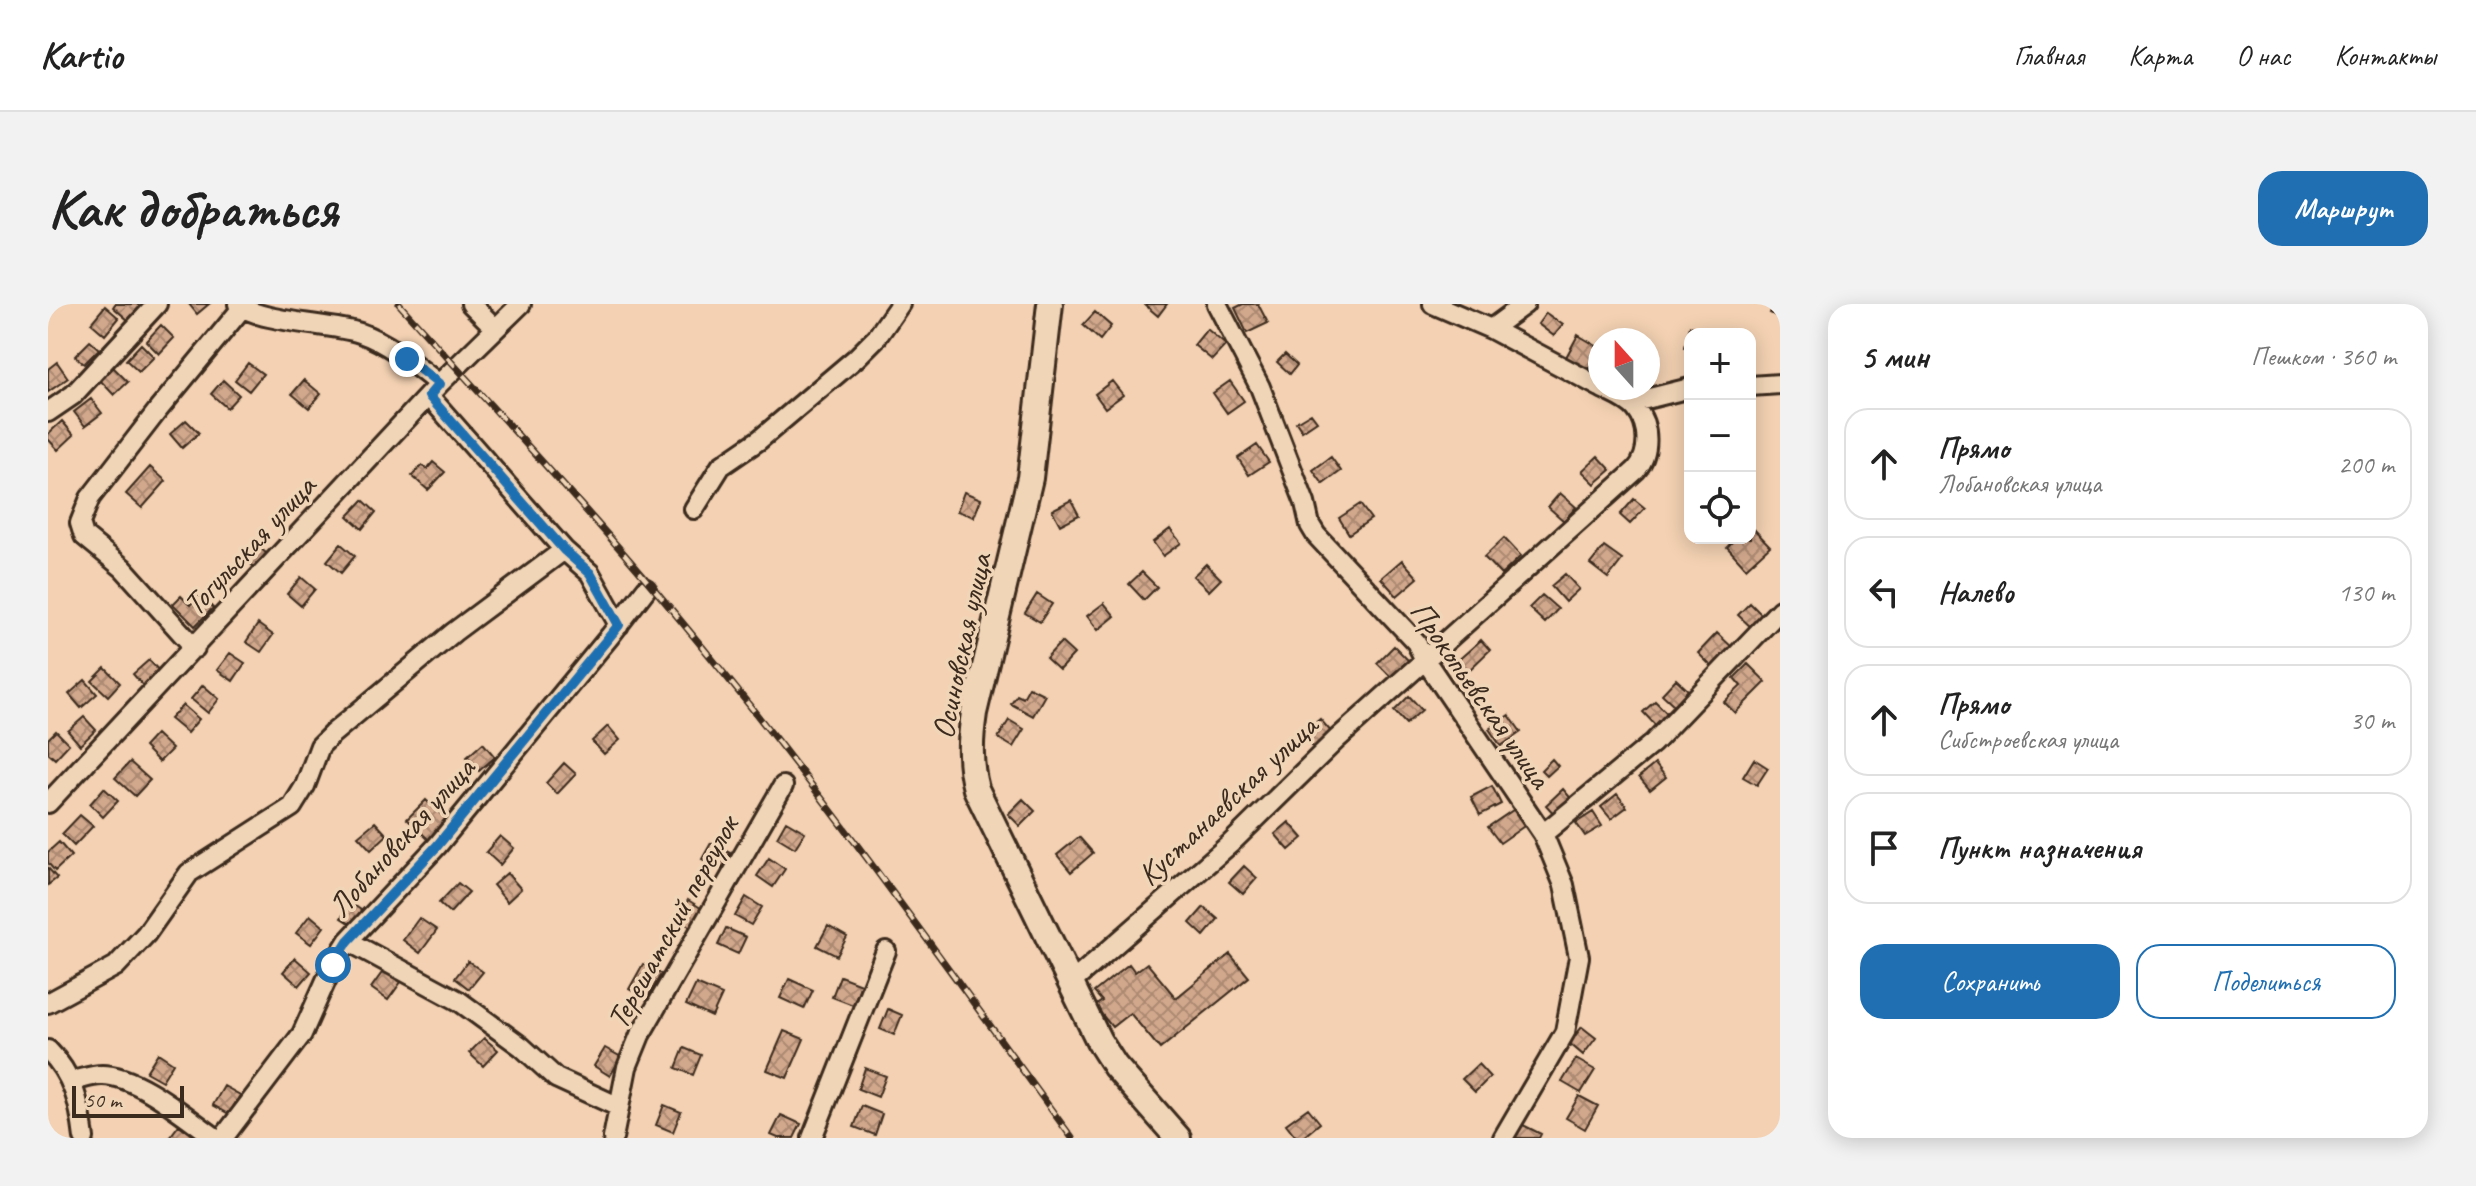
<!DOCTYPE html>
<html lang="ru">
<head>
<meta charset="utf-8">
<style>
	body { margin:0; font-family:Caveat,sans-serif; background:#f2f2f2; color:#222 }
	.controls { position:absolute; right:24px; top:24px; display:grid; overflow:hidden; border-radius:16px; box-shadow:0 4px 20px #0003 }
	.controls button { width:72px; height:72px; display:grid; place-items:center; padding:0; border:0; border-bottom:2px solid #e0e0e0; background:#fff; color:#222; font:40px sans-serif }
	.compass { position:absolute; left:1540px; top:24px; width:72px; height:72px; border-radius:50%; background:#fff; box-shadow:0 4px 20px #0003; rotate:339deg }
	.scale { position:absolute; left:24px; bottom:20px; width:112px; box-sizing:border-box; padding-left:8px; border:4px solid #3b2a1e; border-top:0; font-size:22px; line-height:28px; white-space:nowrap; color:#3b2a1e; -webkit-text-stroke:6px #f1d5b7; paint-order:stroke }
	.stop { position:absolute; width:24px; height:24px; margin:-18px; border:6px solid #1f6fb2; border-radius:50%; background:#fff }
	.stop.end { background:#1f6fb2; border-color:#fff; box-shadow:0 2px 8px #0008 }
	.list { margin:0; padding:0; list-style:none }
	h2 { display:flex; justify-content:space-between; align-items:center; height:104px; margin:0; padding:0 32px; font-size:34px }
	h2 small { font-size:26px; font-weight:400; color:#767676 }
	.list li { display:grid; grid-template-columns:52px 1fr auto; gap:24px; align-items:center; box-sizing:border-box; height:112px; margin:0 16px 16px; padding:0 16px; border:2px solid #e0e0e0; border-radius:24px }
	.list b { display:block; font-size:30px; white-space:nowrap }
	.list p { margin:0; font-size:26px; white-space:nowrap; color:#767676 }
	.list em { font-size:26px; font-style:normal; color:#767676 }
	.actions { display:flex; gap:16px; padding:24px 32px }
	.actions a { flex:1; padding:18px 0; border:2px solid #1f6fb2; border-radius:24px; text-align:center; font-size:28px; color:#1f6fb2 }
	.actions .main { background:#1f6fb2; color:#fff }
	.icon { flex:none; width:44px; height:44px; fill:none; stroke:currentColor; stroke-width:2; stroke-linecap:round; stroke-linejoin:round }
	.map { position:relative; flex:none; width:1732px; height:834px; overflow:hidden; border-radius:24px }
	header { display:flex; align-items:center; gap:48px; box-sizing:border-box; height:112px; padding:0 40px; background:#fff; border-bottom:2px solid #e0e0e0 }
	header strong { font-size:38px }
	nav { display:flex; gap:44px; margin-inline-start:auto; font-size:28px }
	.intro { display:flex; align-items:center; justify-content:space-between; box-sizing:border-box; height:192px; padding:0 48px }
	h1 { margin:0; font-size:56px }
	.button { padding:20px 36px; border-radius:24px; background:#1f6fb2; color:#fff; font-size:28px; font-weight:700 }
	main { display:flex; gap:48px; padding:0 48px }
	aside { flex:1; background:#fff; border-radius:24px; box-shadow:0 4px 20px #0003 }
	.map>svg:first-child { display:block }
	.building { fill:url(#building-cross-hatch); stroke:#3b2a1e; stroke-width:2 }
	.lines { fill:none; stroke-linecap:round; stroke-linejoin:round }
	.minor-casing { stroke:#3b2a1e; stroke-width:24 }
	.major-casing { stroke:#3b2a1e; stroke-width:30 }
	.minor { stroke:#f1d5b7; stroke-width:18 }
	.major { stroke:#f1d5b7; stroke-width:24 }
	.rail-casing { stroke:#3b2a1e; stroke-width:7 }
	.rail { stroke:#f1d5b7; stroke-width:4; stroke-dasharray:12; stroke-linecap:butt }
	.route { stroke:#1f6fb2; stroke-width:10 }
	.labels { text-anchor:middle; stroke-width:7; stroke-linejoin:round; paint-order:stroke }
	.street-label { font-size:32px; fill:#3b2a1e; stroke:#f1d5b7 }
</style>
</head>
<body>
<header>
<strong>Kartio</strong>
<nav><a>Главная</a><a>Карта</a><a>О нас</a><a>Контакты</a></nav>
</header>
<div class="intro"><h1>Как добраться</h1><a class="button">Маршрут</a></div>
<main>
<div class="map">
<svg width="1732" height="834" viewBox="0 0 1732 834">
	<defs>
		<pattern id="building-cross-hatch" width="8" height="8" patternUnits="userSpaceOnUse" patternTransform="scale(2)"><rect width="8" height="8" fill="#d2a88c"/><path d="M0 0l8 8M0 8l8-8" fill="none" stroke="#ac8972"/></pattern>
	</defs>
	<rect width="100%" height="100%" fill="#f3d1b2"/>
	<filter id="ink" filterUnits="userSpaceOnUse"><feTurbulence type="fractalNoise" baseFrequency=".0125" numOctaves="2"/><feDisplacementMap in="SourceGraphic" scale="16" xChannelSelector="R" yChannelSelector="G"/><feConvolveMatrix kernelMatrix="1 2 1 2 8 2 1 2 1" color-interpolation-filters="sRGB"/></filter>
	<g filter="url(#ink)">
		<path class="building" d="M67,0H89L93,4L81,17L65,3Z
			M141,0H161L149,10Z
			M1096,0H1119L1110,12Z
			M1195,0H1210L1220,19L1199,29L1187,4Z
			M1726,0H1732V14L1722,9Z
			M57,2L71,14L57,31L43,19Z
			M1047,8L1063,22L1052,36L1035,21Z
			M1498,9L1515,21L1506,32L1490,20Z
			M113,21L126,34L111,50L98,37Z
			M1642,22L1660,27L1659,30H1642V44L1637,43Z
			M1159,25L1178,41L1164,56L1146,41Z
			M1530,31L1552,44L1539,68L1517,55Z
			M42,37L51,45L36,60L27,52Z
			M93,40L106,53L91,68L78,56Z
			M1237,50L1249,61L1242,70L1229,58Z
			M9,58L20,74L0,88V65Z
			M200,59L215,70L201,87L187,76Z
			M65,63L80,78L66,91L51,75Z
			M175,76L191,91L179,104L163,90Z
			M256,76L273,90L261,104L244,90Z
			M1064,77L1075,91L1057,104L1047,90Z
			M1182,77L1196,97L1179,109L1165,89Z
			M43,95L54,109L37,122L26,108Z
			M1263,109L1269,117L1254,127L1248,118Z
			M138,116L151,129L134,144L122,130Z
			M14,117L26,131L10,146L0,135V130Z
			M1209,141L1221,158L1201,171L1190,154Z
			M1550,152L1563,166L1547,180L1534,167Z
			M1283,153L1293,167L1275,180L1265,166Z
			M385,158L397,168L380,186L364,172L374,161L379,165Z
			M102,163L118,177L94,204L78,190Z
			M916,188L933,195L926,213L909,207Z
			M1512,189L1528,203L1516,217L1500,203Z
			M1586,195L1597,204L1582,220L1572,211Z
			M315,196L328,208L314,225L300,212Z
			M1023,196L1031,211L1012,221L1004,206Z
			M1312,200L1323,215L1301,230L1291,214Z
			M1702,221L1722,242L1698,264L1679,243L1688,234H1702Z
			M1122,225L1133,239L1115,252L1105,238Z
			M1456,234L1473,252L1453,271L1436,253Z
			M206,239L223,253L211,267L194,253Z
			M293,240L307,252L293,269L279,257Z
			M1556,243L1574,256L1560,274L1542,260Z
			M1354,256L1370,274L1349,292L1333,274Z
			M1158,260L1173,275L1161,287L1145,272Z
			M1094,268L1109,283L1096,296L1081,280Z
			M1517,270L1531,285L1517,298L1503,282Z
			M253,273L267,285L253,302L239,290Z
			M989,290L1004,300L992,318L977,309Z
			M152,291L165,304L147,322L125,300L133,292L142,301Z
			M1494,291L1510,305L1497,319L1481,304Z
			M1056,299L1067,312L1050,326L1039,312Z
			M1702,299L1716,313L1705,325L1690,311Z
			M210,320L225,331L213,348L198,338Z
			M1669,329L1687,346L1680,354L1676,350L1664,363L1650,349Z
			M1433,336L1442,346L1418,369L1408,358Z
			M1013,338L1026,350L1011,366L998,354Z
			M1346,342L1361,357L1344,374L1329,359Z
			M182,349L197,359L185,377L169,366Z
			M101,356L114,370L97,384L85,370Z
			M1700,360L1718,378L1687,409L1676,398L1693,382L1686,374Z
			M57,364L72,379L60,392L44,377Z
			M1628,375L1640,386L1626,401L1614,390Z
			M37,376L49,390L33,404L21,390Z
			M155,381L171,395L160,409L143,395Z
			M981,383L997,391L985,412L963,400L969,391L975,394Z
			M1361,392L1374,406L1358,420L1346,407Z
			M1607,397L1621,411L1609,423L1595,408Z
			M135,401L151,415L139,429L122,415Z
			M1461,411L1473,428L1453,442L1441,425Z
			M36,413L48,426L32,441L20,427Z
			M1272,415L1285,430L1267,446L1254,430Z
			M961,416L976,425L965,443L950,434Z
			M560,422L572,436L556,450L544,437Z
			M8,427L21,440L7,455L0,449V435Z
			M108,430L124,445L111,458L96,443Z
			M435,439L447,453L431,467L419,453Z
			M1504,455L1510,462L1499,472L1493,466Z
			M1706,455L1720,464L1709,481L1695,473Z
			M82,458L102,476L87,492L67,474Z
			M516,459L528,470L509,490L498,479Z
			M1607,460L1618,473L1602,486L1591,473Z
			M1444,482L1453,500L1432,511L1423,493Z
			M56,484L70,497L55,513L42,500Z
			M1515,485L1525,497L1508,512L1498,501Z
			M1569,490L1579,503L1563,515L1553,503Z
			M975,495L987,507L972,522L960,510Z
			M378,496L399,516L381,536L359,515Z
			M1471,502L1482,518L1452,539L1440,523Z
			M1545,508L1554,522L1537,532L1528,519Z
			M32,511L45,522L26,542L14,530Z
			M738,517L757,528L747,544L729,533Z
			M327,518L339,531L323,546L310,532Z
			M1241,518L1255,534L1241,546L1227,530Z
			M452,532L466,544L452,561L438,548Z
			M1031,533L1045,549L1023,568L1009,551Z
			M11,538L23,552L7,567L0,559V548Z
			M663,539L682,549L674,565L654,555Z
			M721,554L737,565L725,583L709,572Z
			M1196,562L1209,574L1195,590L1181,578Z
			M0,564L9,574L0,581Z
			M459,569L473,585L459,598L445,581Z
			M410,579L421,588L402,609L391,599Z
			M698,593L714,603L703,621L687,612Z
			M640,596L656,606L645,624L629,615Z
			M303,599L313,606L304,621L293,614Z
			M1156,603L1170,615L1156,632L1142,619Z
			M262,611L276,623L263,640L248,629Z
			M371,614L389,626L372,649L355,636Z
			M780,622L799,633L789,652L769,642Z
			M678,624L698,633L690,650L670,641Z
			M1182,650L1201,673L1112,745L1082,709L1064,723L1047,702L1054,697L1046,688L1081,660L1087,668L1099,659L1128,694Z
			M247,654L263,668L251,682L235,668Z
			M420,657L435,668L421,685L407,674Z
			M595,660L613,670L599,695L581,685Z
			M336,666L353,678L340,696L323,684Z
			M792,672L813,680L805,701L784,693Z
			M741,675L765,686L756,705L732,694Z
			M648,680L674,691L664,713L638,701Z
			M840,705L854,711L846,731L832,725Z
			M1534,723L1548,734L1535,751L1521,739Z
			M736,727L756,735L739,774L719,766Z
			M436,734L450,746L435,762L421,749Z
			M557,744L573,753L562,772L546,762Z
			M636,744L653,751L645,771L628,764Z
			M110,749L125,759L114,777L98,768Z
			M1528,755L1547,766L1533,789L1514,778Z
			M1430,760L1442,773L1427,788L1414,775Z
			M817,764L838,772L830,793L810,785Z
			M176,782L192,791L181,810L165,801Z
			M1531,792L1550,802L1537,825L1518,814Z
			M616,801L633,808L625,828L608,821Z
			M814,802L834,810L827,831L806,823Z
			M1260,804L1272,819L1254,834H1249L1238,820Z
			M733,811L753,820L746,834H730L723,831Z
			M1473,820L1493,830L1491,834H1466Z
			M131,821L146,832L144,834H121Z"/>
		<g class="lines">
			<g class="minor-casing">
				<path id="minor" d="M190,0C212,19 281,19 312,29C341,39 367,61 391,80
					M423,0L447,24
					M1169,0L1212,83L1257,199L1262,221L1268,231L1368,338L1377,356L1495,530L1516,581L1531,653L1517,728L1455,834
					M1385,0L1443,25L1552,83
					M1443,25L1477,0
					M1702,82L1732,80
					M1582,99L1642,84
					M0,108L25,91L109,0
					M646,205L673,162L711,136L808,54L829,33L852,0
					M516,246L542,269L571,321
					M147,344L75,264L36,232L32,219L42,194L110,106L194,4
					M0,499L391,80L473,0
					M1495,530L1605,439L1732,306
					M300,637L411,697L474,743L508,774L571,803
					M1022,680L1182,540L1289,435L1588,166C1602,150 1602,122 1588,105C1580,95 1565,90 1554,84
					M0,699L68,662L98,630L141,569L244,503L257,482L272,442L284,430L406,328L516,246L381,92
					M0,746C25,771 32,799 36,834
					M24,777C34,775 44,771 54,771C90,771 139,814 168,834
					M175,834L254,730L285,661L300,637L389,542L562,332L598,285
					M565,834L579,763L592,731L735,482
					M764,834L838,647"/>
			</g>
			<g class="major-casing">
				<path id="major" d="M1002,0L982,174L926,409C922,436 921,459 928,485L1051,737L1067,762L1130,834"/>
			</g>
			<use href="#minor" class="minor"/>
			<use href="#major" class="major"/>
			<g class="rail-casing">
				<path id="rail" d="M351,0C445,105 543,208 633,317C771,483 897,660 1024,834"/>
			</g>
			<use href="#rail" class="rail"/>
		</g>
	</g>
	<g class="lines" filter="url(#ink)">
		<path class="route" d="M285,661L300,637L389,542L571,321L542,269L516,246L381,92L391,80L359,55"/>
	</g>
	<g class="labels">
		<g class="street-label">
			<text transform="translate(201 241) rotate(-47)" y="11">Тогульская улица</text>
			<text transform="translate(913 342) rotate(-78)" y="11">Осиновская улица</text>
			<text transform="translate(1433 390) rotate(55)" y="11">Прокопьевская улица</text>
			<text transform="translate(1179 496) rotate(-43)" y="11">Кустанаевская улица</text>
			<text transform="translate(353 533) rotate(-48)" y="11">Лобановская улица</text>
			<text transform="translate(624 618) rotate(-61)" y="11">Терешатский переулок</text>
		</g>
	</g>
</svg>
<div class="controls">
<button>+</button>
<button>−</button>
<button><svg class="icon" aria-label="locate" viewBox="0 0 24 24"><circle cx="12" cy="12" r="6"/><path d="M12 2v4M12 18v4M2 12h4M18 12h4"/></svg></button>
</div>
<svg class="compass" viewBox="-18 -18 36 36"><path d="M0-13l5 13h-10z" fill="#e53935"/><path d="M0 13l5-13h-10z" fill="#767676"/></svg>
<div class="scale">50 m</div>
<div class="stop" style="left:285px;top:661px"></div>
<div class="stop end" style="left:359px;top:55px"></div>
</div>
<aside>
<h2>5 мин<small>Пешком · 360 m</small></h2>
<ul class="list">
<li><svg class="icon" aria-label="ahead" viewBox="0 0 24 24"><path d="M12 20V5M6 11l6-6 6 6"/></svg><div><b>Прямо</b><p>Лобановская улица</p></div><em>200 m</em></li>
<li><svg class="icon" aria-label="left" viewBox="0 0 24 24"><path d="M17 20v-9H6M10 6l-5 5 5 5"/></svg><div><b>Налево</b></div><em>130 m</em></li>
<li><svg class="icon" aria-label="ahead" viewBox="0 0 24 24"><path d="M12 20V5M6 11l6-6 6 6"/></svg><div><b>Прямо</b><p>Сибстроевская улица</p></div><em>30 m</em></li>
<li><svg class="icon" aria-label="arrive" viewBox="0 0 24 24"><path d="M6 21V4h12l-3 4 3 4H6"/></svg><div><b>Пункт назначения</b></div></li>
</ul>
<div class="actions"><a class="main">Сохранить</a><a>Поделиться</a></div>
</aside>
</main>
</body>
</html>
